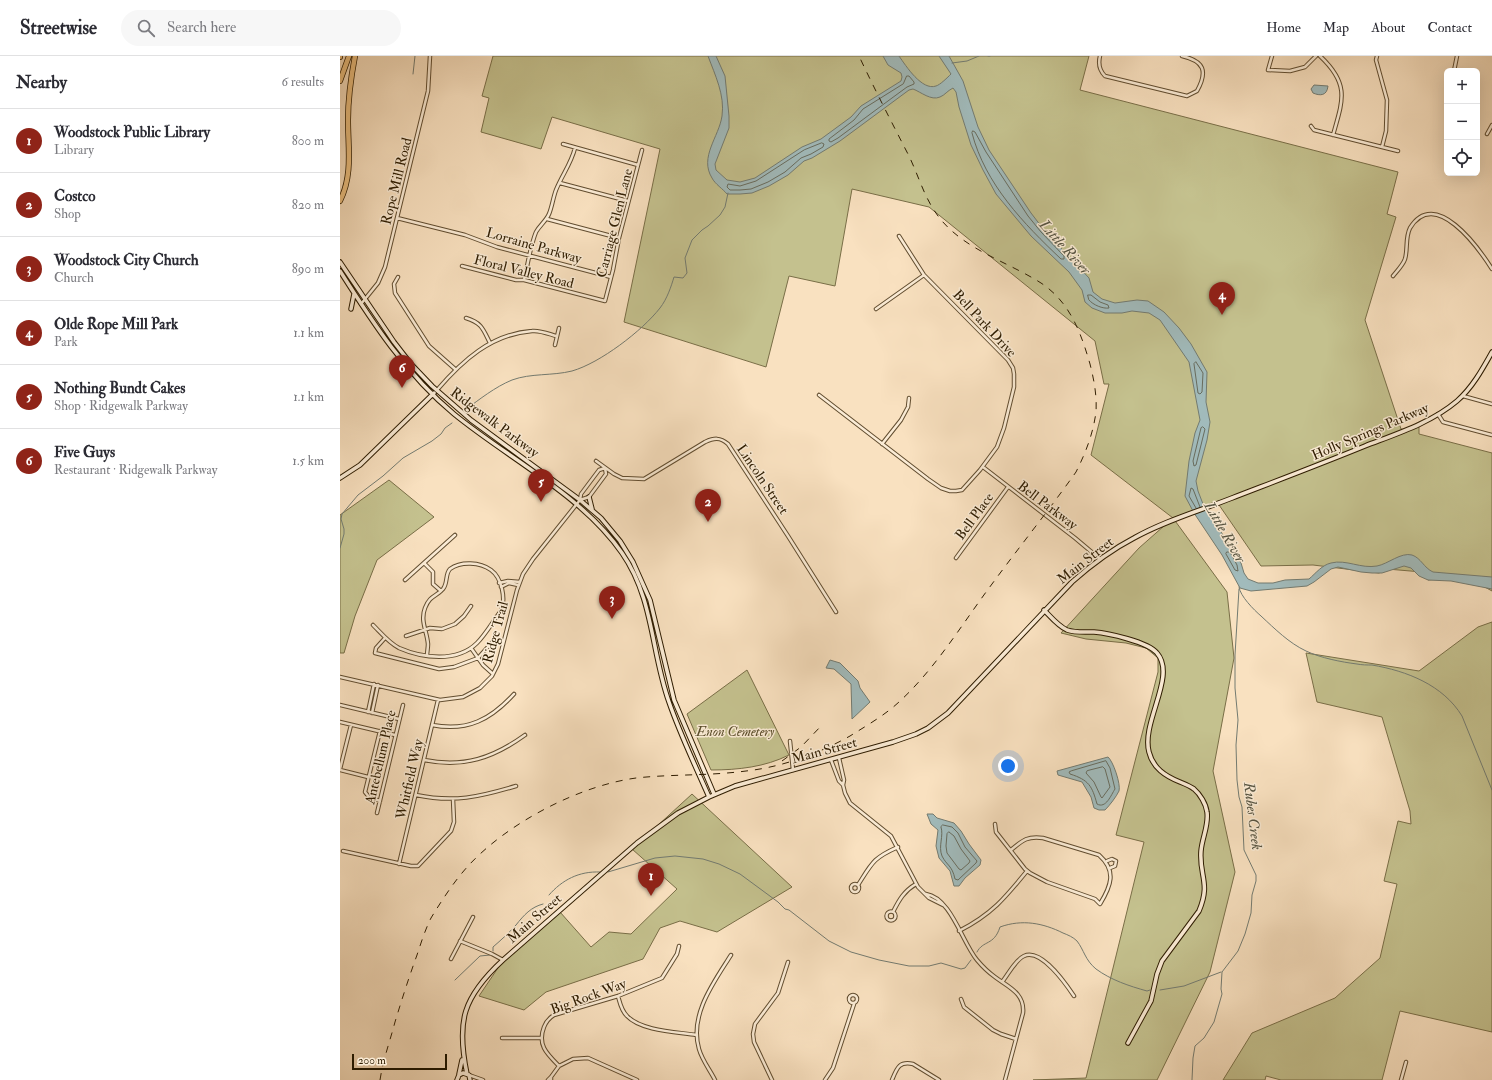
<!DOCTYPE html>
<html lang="en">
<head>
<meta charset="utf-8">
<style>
	body { margin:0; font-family:"IM FELL Double Pica",serif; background:#f7f7f7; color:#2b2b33 }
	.controls { position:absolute; right:12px; top:12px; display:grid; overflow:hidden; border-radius:6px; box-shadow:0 4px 16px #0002 }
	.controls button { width:36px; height:36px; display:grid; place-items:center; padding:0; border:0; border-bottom:1px solid #e1e1e2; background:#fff; color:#2b2b33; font:20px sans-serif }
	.scale { position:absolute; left:12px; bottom:10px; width:95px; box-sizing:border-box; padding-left:4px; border:2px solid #2e1c00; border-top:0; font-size:11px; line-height:14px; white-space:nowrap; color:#2e1c00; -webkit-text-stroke:3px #fbecd6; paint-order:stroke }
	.you { position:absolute; left:668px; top:710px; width:14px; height:14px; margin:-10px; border:3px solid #fff; border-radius:50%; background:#1a73e8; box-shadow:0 0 0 6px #1a73e833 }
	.badge { display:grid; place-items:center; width:26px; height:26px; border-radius:50%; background:#8f2418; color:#fff; font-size:13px; font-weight:700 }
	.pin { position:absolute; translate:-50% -33px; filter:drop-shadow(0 1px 2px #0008) }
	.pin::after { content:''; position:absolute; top:21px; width:14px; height:12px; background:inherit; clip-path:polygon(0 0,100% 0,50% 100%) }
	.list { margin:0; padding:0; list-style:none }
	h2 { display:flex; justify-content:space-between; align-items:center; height:52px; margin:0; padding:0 16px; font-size:17px }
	h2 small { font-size:13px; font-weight:400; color:#7c7c81 }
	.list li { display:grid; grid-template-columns:26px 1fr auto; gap:12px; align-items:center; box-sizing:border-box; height:64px; padding:0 16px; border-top:1px solid #e1e1e2 }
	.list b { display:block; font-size:15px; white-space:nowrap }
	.list p { margin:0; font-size:13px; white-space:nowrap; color:#7c7c81 }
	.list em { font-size:13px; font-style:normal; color:#7c7c81 }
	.icon { flex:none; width:22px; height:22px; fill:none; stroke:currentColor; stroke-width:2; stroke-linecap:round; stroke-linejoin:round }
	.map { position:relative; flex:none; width:1152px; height:1024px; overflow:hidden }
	header { display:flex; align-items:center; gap:24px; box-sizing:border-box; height:56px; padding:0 20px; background:#fff; border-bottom:1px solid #e1e1e2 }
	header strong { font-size:19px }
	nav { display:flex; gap:22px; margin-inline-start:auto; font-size:14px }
	.search { width:280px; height:36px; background:#f7f7f7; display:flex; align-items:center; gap:10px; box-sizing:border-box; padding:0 14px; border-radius:22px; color:#7c7c81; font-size:15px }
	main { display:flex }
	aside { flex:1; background:#fff }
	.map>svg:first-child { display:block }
	.green { fill:#c4c18e; stroke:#796e47 }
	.water { fill:#a1bbbc; stroke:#737b71 }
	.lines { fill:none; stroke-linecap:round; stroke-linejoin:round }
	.shore { stroke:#686c5e; stroke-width:1 }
	.stream { stroke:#737b71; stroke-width:1 }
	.street-casing { stroke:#614d30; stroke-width:4.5 }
	.secondary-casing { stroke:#2e1c00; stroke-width:5.5 }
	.highway-casing { stroke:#2e1c00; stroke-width:6 }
	.street { stroke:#fbecd6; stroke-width:2.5 }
	.secondary { stroke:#fbecd6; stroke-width:3.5 }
	.highway { stroke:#ecc080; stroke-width:4.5 }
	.rail { stroke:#2e1c00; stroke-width:1; stroke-dasharray:7 7; stroke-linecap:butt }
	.labels { text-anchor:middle; stroke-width:3; stroke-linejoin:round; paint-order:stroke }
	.street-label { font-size:14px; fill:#2e1c00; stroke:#fbecd6 }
	.park-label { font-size:14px; font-style:italic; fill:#5b4e2b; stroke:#fbecd6 }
	.water-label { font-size:15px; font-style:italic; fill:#565442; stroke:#fbecd6 }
</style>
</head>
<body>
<header>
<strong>Streetwise</strong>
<div class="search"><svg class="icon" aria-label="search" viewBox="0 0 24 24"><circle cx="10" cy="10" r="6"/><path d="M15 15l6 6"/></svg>Search here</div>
<nav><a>Home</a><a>Map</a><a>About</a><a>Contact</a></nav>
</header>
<main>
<aside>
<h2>Nearby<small>6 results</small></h2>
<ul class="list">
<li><span class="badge">1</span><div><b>Woodstock Public Library</b><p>Library</p></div><em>800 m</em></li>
<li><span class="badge">2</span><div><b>Costco</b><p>Shop</p></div><em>820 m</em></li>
<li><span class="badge">3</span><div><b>Woodstock City Church</b><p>Church</p></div><em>890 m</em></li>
<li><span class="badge">4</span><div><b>Olde Rope Mill Park</b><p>Park</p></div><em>1.1 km</em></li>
<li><span class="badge">5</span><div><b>Nothing Bundt Cakes</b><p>Shop · Ridgewalk Parkway</p></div><em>1.1 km</em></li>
<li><span class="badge">6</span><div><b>Five Guys</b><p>Restaurant · Ridgewalk Parkway</p></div><em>1.5 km</em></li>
</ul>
</aside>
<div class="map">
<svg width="1152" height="1024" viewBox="0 0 1152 1024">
	<rect width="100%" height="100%" fill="#f9e1c0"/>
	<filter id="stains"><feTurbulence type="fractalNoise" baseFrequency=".005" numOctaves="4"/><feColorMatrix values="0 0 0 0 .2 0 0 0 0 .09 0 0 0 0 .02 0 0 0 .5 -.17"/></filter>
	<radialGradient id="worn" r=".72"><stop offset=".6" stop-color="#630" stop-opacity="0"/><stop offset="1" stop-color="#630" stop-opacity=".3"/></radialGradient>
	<path class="green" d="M153,0H749L740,34L1058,116L1047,158L1056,161L1025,264L1061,373L1067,374L1079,370V378L1152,397V535L1125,520L1088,524L1082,516L1047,513L1039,517L973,509L921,510L877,446L833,462L887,536L894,602L873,715L895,816L870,916L817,1024H693L746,1022L804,786L776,779L818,616V602L806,592L786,587L746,583L721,577L799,492L833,462L751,399L769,328H764L755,285L589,151L512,133L495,230L449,220L426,311L284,266L320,93L212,61L201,93L141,76L149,42L142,40Z
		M49,424L94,461L37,504L15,560L4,597H0V459Z
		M1152,566V976L1060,955L1042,1024H941L926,1020L925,1024H883L912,977L995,942L1040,902L1057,828L1044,825L1058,765L1071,768L1070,755L1042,661L977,646L966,597L1079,615L1138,571Z
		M407,614L449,699C425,711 398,714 371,714L347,658Z
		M352,738L452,831L377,876L340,865L320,872L303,903L206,936L184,954L139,940L162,906L220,856L251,891L269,876L291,878L337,833L292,793Z"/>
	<path class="water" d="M368,0H376L385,20L389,60V72L375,108L376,114L387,124L400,126L415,122L462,91L481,83L511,61L521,50L561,25L562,21L561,17L548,9L543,0H559C566,10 582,35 596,30C600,29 608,21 611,18L599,0H609L623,25L638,71L649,94L691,157L704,174L749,222L753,236L762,243L775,247L797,244L808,245L824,256L839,272L851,288L867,316L866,346L870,366L867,384L856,425L858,435L863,448L901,507L904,517L908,523L918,527H933L945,524L969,523C976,517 982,509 991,507C1006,503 1021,513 1037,510C1048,508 1061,496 1072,499C1081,502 1084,512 1093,516L1152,521V533L1111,525L1088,524L1079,520L1071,512L1064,510L1042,517H1032L1021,516L998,511L991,513L974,526L967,530L911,535L900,532L882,499L854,457L845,440L849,405L855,377L860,364L849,306L820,264L809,257L792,255L782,257H765L752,252L745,246L742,234L729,216L691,180L656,138L643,114L631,89L619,51L616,36L613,32C607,35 605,39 600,41C591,45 581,36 573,33L569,34L500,85L472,102L464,105L448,119L429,130L412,137L400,138H387C383,133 375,128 372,122C359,101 379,81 382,60C385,39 375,19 368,0Z
		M974,29L988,30C987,40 980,40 973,37L971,33Z
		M490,604L500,607L518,625L520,632L530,646L512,663L511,628L494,613L486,612Z
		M768,701C773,705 781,728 779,735C776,741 770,749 765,754H759L754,752L751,741L742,726L718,719L717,715Z
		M587,758H593L597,762L614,767L621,775L629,788L641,804L640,809L625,822L619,830H614L610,815L599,802L596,790L598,774L591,768Z"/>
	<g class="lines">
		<path class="shore" d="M567,20H569L574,26V28L567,31L552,42L498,82L491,86L489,85V83L514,64L523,53L563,28Z
			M633,75L635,76L646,96L688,160L701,176L724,200V203H721C684,168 645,128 632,77Z
			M482,87L484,88L483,91L471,98L461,102L445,116L428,126L411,133L400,134H390L387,131L388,128L400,130L416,125L464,94Z
			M748,239H751L760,246L768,249L769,252C763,253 753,249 749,244Z
			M856,306L863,317L862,336L860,338L858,337L854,308Z
			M863,371L865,373L856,409L854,410L853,405L861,372Z
			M856,452L849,440L851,432L853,433L860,451
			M887,496H890L897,509L898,515L895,514L886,498Z
			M766,705L770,712L775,733C771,739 766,753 757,748C752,730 749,724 730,718L729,716L731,715Z
			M763,711L765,713L770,731L762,742L761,741L754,726L746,717L747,715Z
			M603,769L612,771L618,777L625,791L637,805L636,807L618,824L615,823C612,809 607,810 602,800C598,790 604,780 601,771Z
			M609,776L614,780L621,793L630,805L629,807L621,814L619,813L607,797L606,790L607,778Z"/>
		<path class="stream" d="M648,0H650
			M612,7L627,5L639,0
			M73,18L75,0
			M125,354C140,343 155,331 172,324C191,317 212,320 232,315C260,307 302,275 320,252C327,243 331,231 334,221L343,222L347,217L345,202L352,184L362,174L368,170L380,159L385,151L388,137
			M0,492L4,478V473L1,463L2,458L18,439L43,420L63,402L92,385L101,378L105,372L112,367
			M899,531C900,540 914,554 921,560C935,573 949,587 966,595C981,602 1001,606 1017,608C1022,609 1027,609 1032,609C1067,615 1103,629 1122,660L1152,734
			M268,816L315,802L335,800L363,803L379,808L400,818L438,846L445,853L449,854L489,885L511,896L539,904L569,910H589L601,907L621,913L625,912L631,904
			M209,839C222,824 239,815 260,816
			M153,895V891C161,884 169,877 176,869C184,859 191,851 203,848
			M637,896C643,884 654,890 660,871C682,863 703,867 723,877C728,879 733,881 737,885C744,894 745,904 756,913C771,924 789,930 807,935L810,934
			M115,924L140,900L150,899
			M820,934L844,930L881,916
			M852,1024L853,1002L855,990L864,982L874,966L882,938L881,933L882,916L898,895L905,878L911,857L912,839L916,825V819L904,794L902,751L899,741L897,724L896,689L898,664L895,632V599L899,533"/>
		<g class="street-casing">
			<path id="street" d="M760,0C758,8 759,14 765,20L847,40L857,35C868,15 864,5 842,0
				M932,0L928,14L950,15L965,11L976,0
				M980,0C1010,28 1003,44 993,79
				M1114,15L1117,0
				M971,70L974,74L1042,91L1046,75L1047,44L1036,4L1037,0
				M1147,78L1152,69
				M223,88L298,109
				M1042,91L1058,95
				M220,127L288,145
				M57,162L125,179L157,191L271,221
				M207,163L279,182
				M122,210L176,224H184L265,245L273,214L279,182L302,94
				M1053,220C1057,215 1063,209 1065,203C1068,193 1065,182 1070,172C1095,131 1138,191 1152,213
				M58,221L54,228L55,237L89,290L115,313
				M184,224C188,208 190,191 196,176C200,169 206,165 209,158C212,151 213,142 216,134C222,119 231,108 235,92
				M21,248L38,227L45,211L88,35L90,0
				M536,253L584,219
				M126,262C142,267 143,273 150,287
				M215,289L219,272
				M97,334C122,305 151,278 192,275C200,274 209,278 216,280
				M479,339L588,423L601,432L610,435H616L622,434L640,414L657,391L664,372L674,331V318L673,312L668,304L584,219L559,180
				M1123,340L1152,348
				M1098,358L1103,366L1152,379
				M542,388L561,364L568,351L569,342
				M256,405L274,418L282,422L304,423L365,386C374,382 380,381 388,388L448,480L496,556
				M643,411L735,482L760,503
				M616,502L668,431
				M84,507L93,516V528L101,535
				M65,524L115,479
				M159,527L168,525L180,526
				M161,531L169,527L178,529
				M33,569C41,577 49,587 59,592C82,602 117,607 137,587C146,578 153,565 161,555C166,543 162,522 151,514C140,506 121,505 110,513C105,518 108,527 103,533C96,541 90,539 85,552C80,565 87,575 88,588C88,592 87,596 87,600
				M66,580L90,572L102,573L115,568L124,560L131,550
				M45,582L36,592L35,597L99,613L114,611L138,602L155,583
				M131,592L143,609L153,618
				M0,621L100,644L123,641L140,632L152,620L158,608L177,534L183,518L193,503L240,444L241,438L259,414L265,412L266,418L249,441L240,444
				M0,649L59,663
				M28,656L34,628
				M32,657L38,629
				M0,666L55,679
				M92,669C128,676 151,663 174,638
				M40,675L25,736L29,741L40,745
				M450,685L453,714
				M499,702L504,724L503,729
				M84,704C124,712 153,702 185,679
				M491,704L499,725L503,729L505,737L510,747L551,780L578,831L589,842L603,849
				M0,713L11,669
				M0,714L28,721
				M76,739C114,747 139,741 176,730
				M37,757L63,649
				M655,768L656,776L685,813L690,817L707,826L755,843L760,848C771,830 777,815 759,799L703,782C687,780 683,784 671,794
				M3,795L71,810H78L111,775L114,766L113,743
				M767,805L772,803L776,805L775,810L770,812
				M59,808L98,644
				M511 832a4 4 0 1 1 8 0a4 4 0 1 1-8 0Z
				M518,829C532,807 533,802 558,791
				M586,838C611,842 622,886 637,904C642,910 648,916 655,921C668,931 685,937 683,957L665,1024
				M546.5 860a4.5 4.5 0 1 1 9 0a4.5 4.5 0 1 1-9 0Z
				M553,856C559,844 564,835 576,828
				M619,875C652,858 665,842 687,815
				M120,885L152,898L163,904
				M111,903L133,861
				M662,926C668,919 675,904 684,900C701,892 726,928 734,940
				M509 943a4 4 0 1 1 8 0a4 4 0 1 1-8 0Z
				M278,940C280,947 281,954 287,960C301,975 337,976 356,979
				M621,943L624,951L653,974L661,978L676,983
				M162,982H201
				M219,1010C207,998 197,989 204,971C206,966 209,962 214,959L278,940L322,922L337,898L339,890
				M129,1019L143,1024
				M211,1021L219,1010L233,1003L248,1002L297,1024
				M208,1024L211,1021V1024
				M375,1024C370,1014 362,1004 359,993C349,959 374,926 391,899
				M432,1024L414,986L413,978L415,968L438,937L448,906
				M485,1024L493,1012L514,948
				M552,1024C557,1012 559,1005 573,1008L599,1024
				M1061,1024L1066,1006"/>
		</g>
		<g class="secondary-casing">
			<path id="secondary" d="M0,206L54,286L71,308L92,330L131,364L240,444L261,462L280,485L293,506L310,544L334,644L374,738
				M0,215C33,267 66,318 114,358C169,403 242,439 282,497C314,543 311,596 329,646C340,678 355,709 369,741
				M11,253L14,238
				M0,422L20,409L94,337
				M249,441L252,453
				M704,554C711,561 718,570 727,574C736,577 745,576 754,576C768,577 808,586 817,597C837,620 801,666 809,696C813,712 825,720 840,726C845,728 850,730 854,733C860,738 866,748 867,756C869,769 862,782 861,795C859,820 871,827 859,855L822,905L817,918L811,945L788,987
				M119,1018L122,1004
				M127,1018C116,965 123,941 163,904L297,787L338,757L369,741L395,730L553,686L576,678L588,672L608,657L732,526C751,509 771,494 794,482C824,465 859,455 892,442C936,425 981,408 1025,390C1056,378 1091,367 1117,345C1132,332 1142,314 1152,296
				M117,1024L119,1019L123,1017L129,1019L130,1024"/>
		</g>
		<g class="highway-casing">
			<path id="highway" d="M0,1V0
				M0,25L9,0
				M0,145C13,119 8,92 8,64C8,42 11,21 15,0"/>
		</g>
		<use href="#street" class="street"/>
		<use href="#secondary" class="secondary"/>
		<use href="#highway" class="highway"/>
		<path class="rail" d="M442,705L461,691L482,669
			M40,1024C43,1004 50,985 55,966C62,943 69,921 77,899C81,887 85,874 91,862C102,844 115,824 129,809C168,767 238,730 296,722C332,718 369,720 406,715C442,711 478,698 510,680C526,670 545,659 559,646C596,612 622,568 652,528C680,490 709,454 736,416C746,396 753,378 756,356C757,339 754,324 750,308C741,277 730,246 701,227C668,206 628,195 602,165C585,145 580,123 569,100C552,67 535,34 519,0"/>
	</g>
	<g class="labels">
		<g class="street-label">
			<text transform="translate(56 125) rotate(-76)" y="5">Rope Mill Road</text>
			<text transform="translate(274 167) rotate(-76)" y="5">Carriage Glen Lane</text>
			<text transform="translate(194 189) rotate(16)" y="5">Lorraine Parkway</text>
			<text transform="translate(184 215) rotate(14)" y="5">Floral Valley Road</text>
			<text transform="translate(645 267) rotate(47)" y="5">Bell Park Drive</text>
			<text transform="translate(155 366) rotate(37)" y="5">Ridgewalk Parkway</text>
			<text transform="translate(1030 375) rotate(-23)" y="5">Holly Springs Parkway</text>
			<text transform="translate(423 423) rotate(56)" y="5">Lincoln Street</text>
			<text transform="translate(708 449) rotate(37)" y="5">Bell Parkway</text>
			<text transform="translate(634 460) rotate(-54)" y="5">Bell Place</text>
			<text transform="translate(745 504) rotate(-38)" y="5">Main Street</text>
			<text transform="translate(155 576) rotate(-75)" y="5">Ridge Trail</text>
			<text transform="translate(484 694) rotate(-15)" y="5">Main Street</text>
			<text transform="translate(40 701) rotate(-77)" y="5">Antebellum Place</text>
			<text transform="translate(69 723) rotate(-77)" y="5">Whitfield Way</text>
			<text transform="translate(194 862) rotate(-41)" y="5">Main Street</text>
			<text transform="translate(248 940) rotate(-20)" y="5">Big Rock Way</text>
		</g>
		<g class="park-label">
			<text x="395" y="680">Enon Cemetery</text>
		</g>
		<g class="water-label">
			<text transform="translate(725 191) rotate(48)" y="5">Little River</text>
			<text transform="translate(885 476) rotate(60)" y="5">Little River</text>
			<text transform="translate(913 760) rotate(83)" y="5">Rubes Creek</text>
		</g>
	</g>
	<rect width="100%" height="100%" filter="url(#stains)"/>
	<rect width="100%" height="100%" fill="url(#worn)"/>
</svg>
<div class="controls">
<button>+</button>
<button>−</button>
<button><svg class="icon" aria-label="locate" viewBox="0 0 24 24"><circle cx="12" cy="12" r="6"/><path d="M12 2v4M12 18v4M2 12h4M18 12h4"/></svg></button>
</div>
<div class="scale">200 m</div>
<div class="you"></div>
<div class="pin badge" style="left:311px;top:840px">1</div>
<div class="pin badge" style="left:368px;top:466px">2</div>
<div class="pin badge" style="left:272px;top:563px">3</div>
<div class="pin badge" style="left:882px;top:259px">4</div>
<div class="pin badge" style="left:201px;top:446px">5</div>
<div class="pin badge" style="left:62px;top:332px">6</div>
</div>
</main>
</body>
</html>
